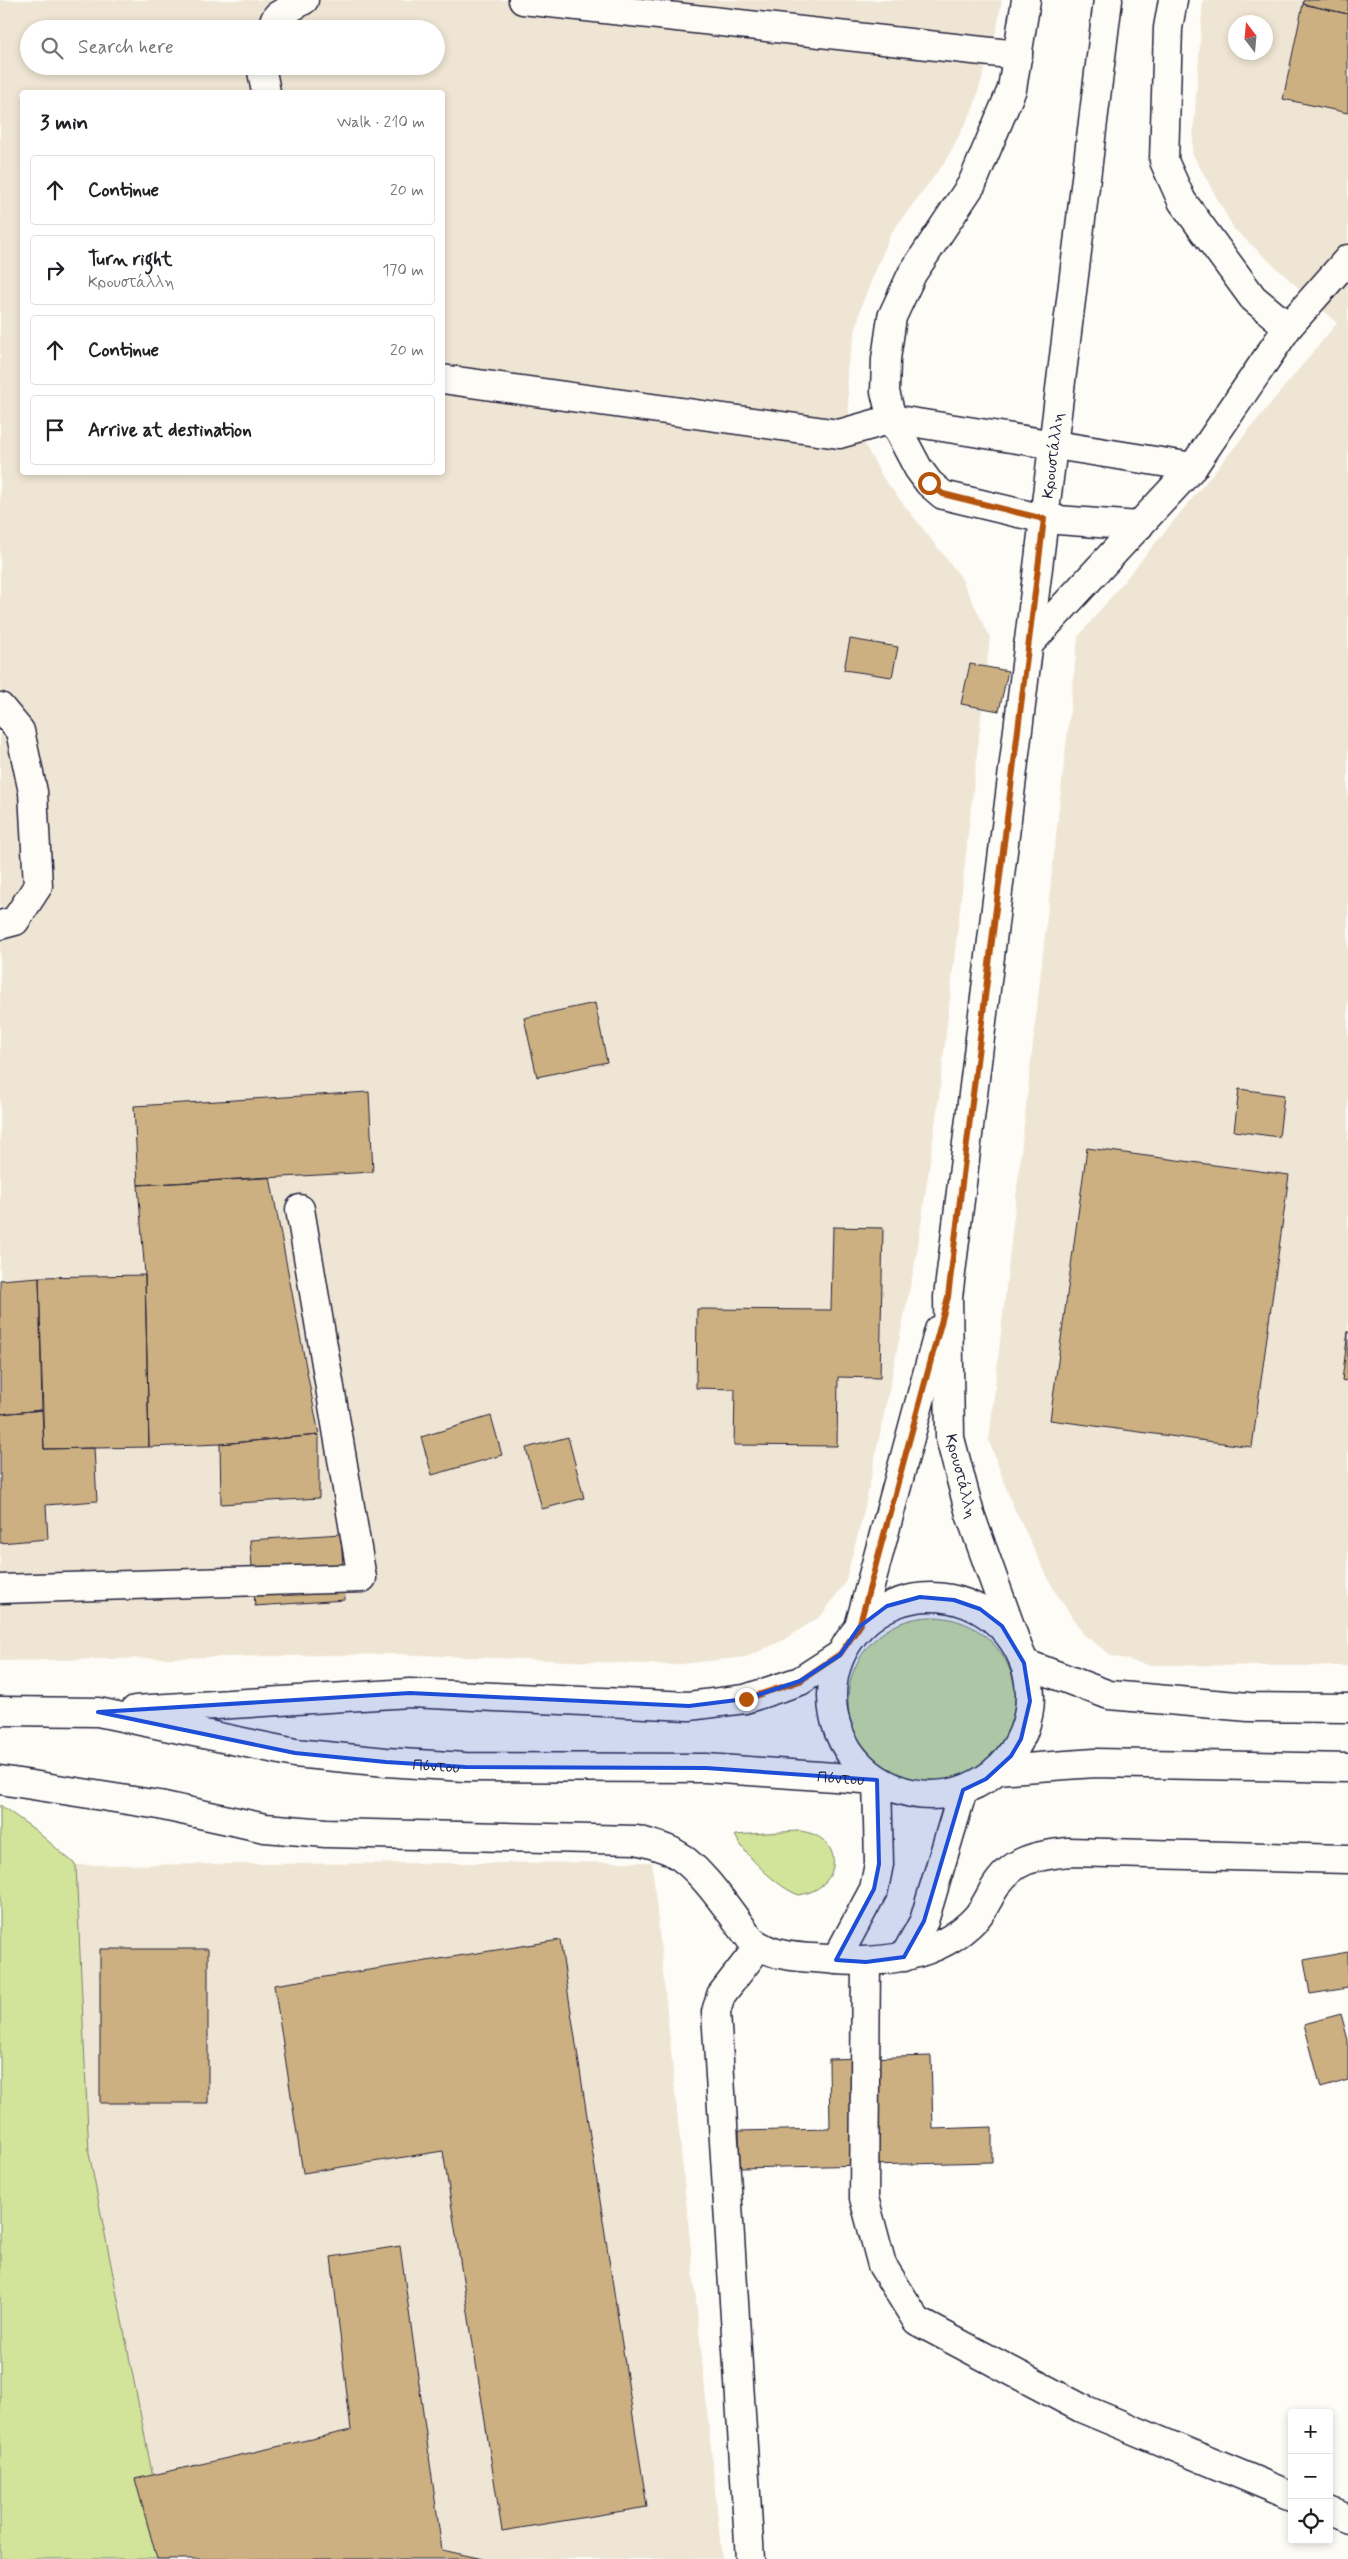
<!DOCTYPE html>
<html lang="en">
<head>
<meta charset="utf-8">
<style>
	body { margin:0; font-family:Mynerve,sans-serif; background:#f6f6f6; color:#202124 }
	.controls { position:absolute; right:15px; bottom:15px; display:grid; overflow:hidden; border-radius:5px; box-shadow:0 2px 8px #0003 }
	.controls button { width:45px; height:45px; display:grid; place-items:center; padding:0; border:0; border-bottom:1px solid #e0e0e0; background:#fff; color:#202124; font:25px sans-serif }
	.compass { position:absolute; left:1228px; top:15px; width:45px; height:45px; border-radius:50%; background:#fff; box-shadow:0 2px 8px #0003; rotate:344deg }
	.stop { position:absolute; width:15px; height:15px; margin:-11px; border:4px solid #b45309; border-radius:50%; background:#fff }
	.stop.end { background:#b45309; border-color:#fff; box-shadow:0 1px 5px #0008 }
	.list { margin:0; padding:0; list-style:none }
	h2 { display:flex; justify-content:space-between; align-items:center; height:65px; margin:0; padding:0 20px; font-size:21px }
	h2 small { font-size:16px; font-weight:400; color:#757577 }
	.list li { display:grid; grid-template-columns:32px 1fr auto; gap:15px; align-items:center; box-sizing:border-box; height:70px; margin:0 10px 10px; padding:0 10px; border:1px solid #e0e0e0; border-radius:5px }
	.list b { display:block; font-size:19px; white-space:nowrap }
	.list p { margin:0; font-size:16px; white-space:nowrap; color:#757577 }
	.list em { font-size:16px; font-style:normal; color:#757577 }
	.icon { flex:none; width:28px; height:28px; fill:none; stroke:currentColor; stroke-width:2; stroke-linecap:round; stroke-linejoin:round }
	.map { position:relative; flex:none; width:1348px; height:2559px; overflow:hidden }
	.search { position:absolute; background:#fff; box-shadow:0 2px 8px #0003; left:20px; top:20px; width:425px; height:55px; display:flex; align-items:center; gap:12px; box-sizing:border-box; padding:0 18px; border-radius:28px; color:#757577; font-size:19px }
	.panel { position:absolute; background:#fff; box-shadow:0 2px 8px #0003; left:20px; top:90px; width:425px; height:385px; border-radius:5px }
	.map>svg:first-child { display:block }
	.built { fill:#efe5d4; fill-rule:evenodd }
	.green { fill:#d1e499; stroke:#7a836a }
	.building { fill:#cdb082; stroke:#22223b }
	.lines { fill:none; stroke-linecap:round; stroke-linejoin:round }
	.minor-casing { stroke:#22223b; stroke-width:31 }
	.minor { stroke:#fdfcf7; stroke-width:28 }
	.route { stroke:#b45309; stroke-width:6 }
	.marked { fill:#1d4ed8; fill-opacity:0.2; stroke:#1d4ed8; stroke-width:4; stroke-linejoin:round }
	.labels { text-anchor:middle; stroke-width:4; stroke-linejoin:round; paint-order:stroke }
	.street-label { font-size:16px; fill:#22223b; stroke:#fdfcf7 }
</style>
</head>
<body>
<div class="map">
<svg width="1348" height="2559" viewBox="0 0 1348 2559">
	<rect width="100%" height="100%" fill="#fdfcf7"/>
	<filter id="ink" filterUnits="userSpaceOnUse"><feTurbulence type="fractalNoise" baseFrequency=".02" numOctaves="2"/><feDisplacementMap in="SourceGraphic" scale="10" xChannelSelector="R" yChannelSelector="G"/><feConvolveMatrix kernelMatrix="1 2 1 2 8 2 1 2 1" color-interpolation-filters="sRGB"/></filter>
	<g filter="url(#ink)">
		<path class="built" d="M0,0H1002L997,28L973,109L945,162L891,233L862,304L847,368L849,415L883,478L960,576L990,637L939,1097L917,1253L865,1507L845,1583L821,1616L782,1641L746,1657L672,1665L393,1654L0,1661ZM29,29H436V66H29ZM22,92H442V472H22Z
			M1203,0H1348V1666L1148,1665L1112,1656L1084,1635L1054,1590L1013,1506L989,1441L1078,637L1337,323L1234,229L1192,153ZM1236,22H1266V52H1236Z
			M652,1862L722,2559H169L89,2153L76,1865Z"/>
		<path class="green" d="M848 1701a84 84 0 1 1 168 0a84 84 0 1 1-168 0Z
			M0,1805L34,1829L76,1865L89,2153L169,2559H0Z
			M798,1831C845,1834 845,1888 799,1895C778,1888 744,1855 735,1835Z"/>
		<path class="building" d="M1304,0H1348V14L1303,4Z
			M1303,4L1348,14V113L1283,99Z
			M850,639L898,647L892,677L844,670Z
			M970,664L1008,671L999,711L961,704Z
			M595,1003L607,1062L537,1077L524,1018Z
			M1239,1089L1284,1095L1279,1137L1234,1131Z
			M369,1092L373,1172L138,1185L134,1106Z
			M1087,1148L1289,1175L1252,1447L1050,1420Z
			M270,1177L319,1435L220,1444L149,1447L145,1275L138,1185Z
			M833,1227L883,1228L880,1378L838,1377L837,1446L734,1445L735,1389L696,1388L697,1309L831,1310Z
			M145,1275L149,1447L44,1449L39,1277Z
			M39,1277L42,1410L0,1414V1280Z
			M1348,1331V1380L1342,1381Z
			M42,1410L44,1449L94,1448L97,1501L46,1505L48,1539L0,1543V1414Z
			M491,1416L502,1455L432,1475L421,1437Z
			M319,1435V1498L221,1504L220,1444Z
			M568,1437L584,1498L542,1509L526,1448Z
			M341,1534L345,1600L255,1606L250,1540Z
			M560,1940L647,2507L502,2531L443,2151L303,2173L274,1985Z
			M100,1949H208V2103H100Z
			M1348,1952V1988L1310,1994L1304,1960Z
			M1341,2014L1348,2040V2080L1321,2088L1304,2024Z
			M931,2056L933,2129L992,2127V2162L740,2168L739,2131L830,2129L829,2059Z
			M400,2246L442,2550L483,2559H157L135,2479L351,2430L331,2257Z"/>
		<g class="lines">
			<g class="minor-casing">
				<g id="minor">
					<path d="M523,0L1018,55"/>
					<path d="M1026,0L1012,89L972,184L912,274L892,317L886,359L885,392L892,419L918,468L929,483L943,495L1044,519L1139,526"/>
					<path d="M1173,0L1168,28L1164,161L1182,201L1253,298L1288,327"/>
					<path d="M270,29L277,16L304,0"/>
					<path d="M261,66L266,92"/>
					<path d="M442,379L839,434L892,419L1193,467"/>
					<path d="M1028,645L1193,467L1288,327L1348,259"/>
					<path d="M0,707L20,731L33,792L38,886L15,921L0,925"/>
					<path d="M0,1589L362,1578L300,1209"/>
					<circle cx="931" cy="1696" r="99"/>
					<path d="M859,1627L939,1330"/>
					<path id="s1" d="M1018,1648L970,1514L950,1438L948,1297L1108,0"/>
					<path d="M1024,1663L1109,1695L1249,1707L1348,1708"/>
					<path d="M135,1710L410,1693L689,1706L745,1699L800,1681L840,1655"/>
					<path id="s2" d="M0,1711L98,1712L295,1753L386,1762L465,1767L706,1768L877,1780L879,1864L874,1889L836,1960"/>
					<path d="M997,1770L1095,1763L1348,1768"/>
					<path d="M0,1780L159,1805L265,1828L326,1833L637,1840C648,1843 660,1846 671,1851C702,1867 730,1913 752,1941C775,1958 800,1957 828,1959C878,1965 939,1958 976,1918C984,1909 988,1899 994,1889C1012,1859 1035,1856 1068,1852L1348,1859"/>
					<path d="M904,1957L924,1921L963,1790"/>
					<path d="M866,1962L864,2198L882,2265L917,2321L1081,2408L1292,2496"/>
					<path d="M1329,2511L1348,2519"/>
					<path d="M750,2559L716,2012L721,1995L759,1946"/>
				</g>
			</g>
			<use href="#minor" class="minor"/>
		</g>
	</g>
	<g class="lines" filter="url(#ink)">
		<path class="route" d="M746,1699L800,1681L840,1654L859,1627L948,1297L1044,519L943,494L929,483"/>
	</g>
	<path class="marked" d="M920,1597L954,1600L980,1609L1002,1626L1024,1663L1030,1701L1021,1739L1011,1756L986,1779L963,1790L924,1921L904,1957L866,1962L836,1960L874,1889L879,1864L877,1780L706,1768L465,1767L386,1762L295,1753L98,1712L410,1693L689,1706L745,1699L800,1681L840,1655L859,1627L887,1606Z"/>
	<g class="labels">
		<g class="street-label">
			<text dy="6" stroke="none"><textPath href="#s1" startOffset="1210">Κρουστάλλη</textPath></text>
			<text transform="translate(962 1476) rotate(76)" y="6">Κρουστάλλη</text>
			<text dy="6" stroke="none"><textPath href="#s2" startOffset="441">Πόντου</textPath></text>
			<text dy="6" stroke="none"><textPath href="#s2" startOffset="846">Πόντου</textPath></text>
		</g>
	</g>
</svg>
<div class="controls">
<button>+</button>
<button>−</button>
<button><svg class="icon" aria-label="locate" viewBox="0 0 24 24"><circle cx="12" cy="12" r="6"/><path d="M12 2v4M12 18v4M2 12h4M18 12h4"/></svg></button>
</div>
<svg class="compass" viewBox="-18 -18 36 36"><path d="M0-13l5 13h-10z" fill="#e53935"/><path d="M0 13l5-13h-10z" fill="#757577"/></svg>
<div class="stop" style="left:929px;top:483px"></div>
<div class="stop end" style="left:746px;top:1699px"></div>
<div class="search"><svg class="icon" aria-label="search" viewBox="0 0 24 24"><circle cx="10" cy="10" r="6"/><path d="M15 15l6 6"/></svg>Search here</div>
<section class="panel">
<h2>3 min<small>Walk · 210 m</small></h2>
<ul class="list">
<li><svg class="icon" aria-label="ahead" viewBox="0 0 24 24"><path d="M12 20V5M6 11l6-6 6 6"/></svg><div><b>Continue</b></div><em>20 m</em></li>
<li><svg class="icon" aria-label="right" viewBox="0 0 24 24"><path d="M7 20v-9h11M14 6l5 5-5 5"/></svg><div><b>Turn right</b><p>Κρουστάλλη</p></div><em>170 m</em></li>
<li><svg class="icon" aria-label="ahead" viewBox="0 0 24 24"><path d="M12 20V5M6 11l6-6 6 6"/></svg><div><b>Continue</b></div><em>20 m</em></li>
<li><svg class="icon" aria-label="arrive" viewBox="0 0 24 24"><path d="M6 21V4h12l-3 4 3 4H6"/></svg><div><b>Arrive at destination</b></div></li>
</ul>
</section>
</div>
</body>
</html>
